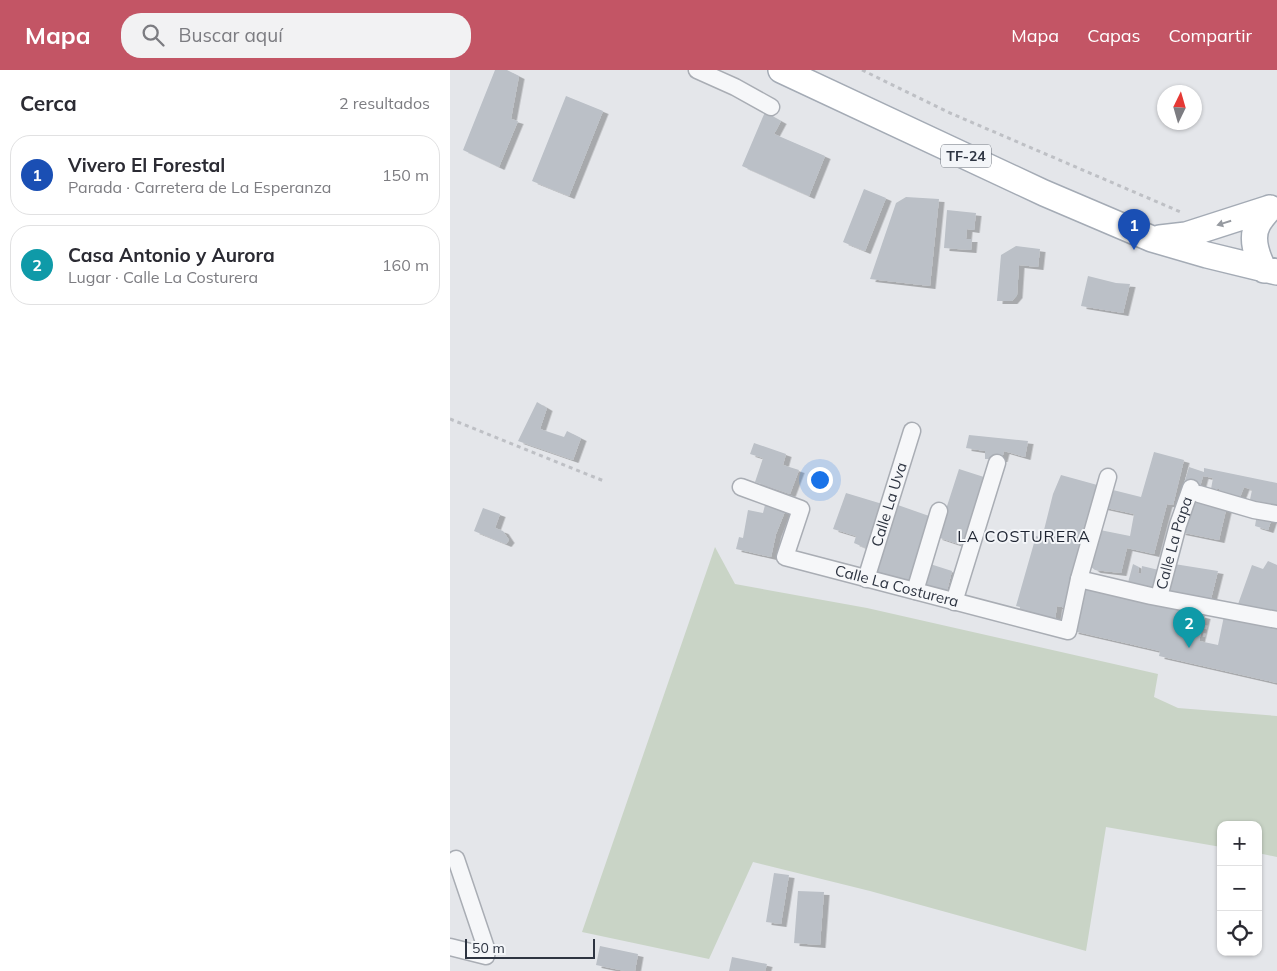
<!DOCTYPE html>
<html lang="es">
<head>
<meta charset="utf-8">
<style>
	body { margin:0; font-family:Mulish,sans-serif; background:#f2f2f3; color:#2b2b33 }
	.controls { position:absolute; right:15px; bottom:15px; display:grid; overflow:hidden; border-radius:10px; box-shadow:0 1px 4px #0004 }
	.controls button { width:45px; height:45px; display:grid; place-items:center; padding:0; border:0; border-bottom:1px solid #e1e1e2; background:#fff; color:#2b2b33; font:25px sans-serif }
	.compass { position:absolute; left:707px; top:15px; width:45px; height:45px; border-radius:50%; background:#fff; box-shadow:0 1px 4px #0004; rotate:5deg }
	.scale { position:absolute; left:15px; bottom:12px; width:130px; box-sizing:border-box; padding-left:5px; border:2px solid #2d3441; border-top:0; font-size:14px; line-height:18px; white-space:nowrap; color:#2d3441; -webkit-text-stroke:4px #f3f5f8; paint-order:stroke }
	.you { position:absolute; left:369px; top:409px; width:18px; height:18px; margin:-12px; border:4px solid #fff; border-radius:50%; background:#1a73e8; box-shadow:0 0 0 8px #1a73e833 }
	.badge { display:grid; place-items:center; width:32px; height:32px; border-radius:50%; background:#c35565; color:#fff; font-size:16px; font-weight:700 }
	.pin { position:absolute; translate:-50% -41px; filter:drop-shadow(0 1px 2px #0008) }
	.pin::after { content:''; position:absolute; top:26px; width:18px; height:15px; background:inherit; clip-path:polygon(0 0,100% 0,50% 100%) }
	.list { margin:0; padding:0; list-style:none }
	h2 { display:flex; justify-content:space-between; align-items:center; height:65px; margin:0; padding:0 20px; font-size:21px }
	h2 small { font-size:16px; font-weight:400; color:#7c7c81 }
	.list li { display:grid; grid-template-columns:32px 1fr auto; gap:15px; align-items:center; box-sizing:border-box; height:80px; margin:0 10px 10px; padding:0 10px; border:1px solid #e1e1e2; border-radius:20px }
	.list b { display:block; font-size:19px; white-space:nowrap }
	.list p { margin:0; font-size:16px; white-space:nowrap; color:#7c7c81 }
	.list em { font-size:16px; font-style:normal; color:#7c7c81 }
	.icon { flex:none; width:28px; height:28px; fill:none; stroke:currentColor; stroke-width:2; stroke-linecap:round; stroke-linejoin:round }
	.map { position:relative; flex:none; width:827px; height:901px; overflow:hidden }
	header { display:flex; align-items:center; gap:30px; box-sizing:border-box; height:70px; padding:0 25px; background:#c35565; color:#fff }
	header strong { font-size:24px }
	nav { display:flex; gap:28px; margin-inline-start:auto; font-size:18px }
	.search { width:350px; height:45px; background:#f2f2f3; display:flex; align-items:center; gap:12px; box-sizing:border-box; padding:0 18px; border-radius:20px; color:#7c7c81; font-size:19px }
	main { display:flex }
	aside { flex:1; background:#fff }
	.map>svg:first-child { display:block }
	.green { fill:#c9d4c6 }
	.building { fill:#bbc0c7; filter:url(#shadow) }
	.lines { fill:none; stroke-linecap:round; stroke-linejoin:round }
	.minor-casing { stroke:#a9adb4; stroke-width:19 }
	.primary-casing { stroke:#a4abb5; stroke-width:28 }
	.path { stroke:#bec0c5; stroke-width:3; stroke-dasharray:4 4; stroke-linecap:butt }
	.minor { stroke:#f6f7f9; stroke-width:16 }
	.primary { stroke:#fff; stroke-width:25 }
	.oneway { fill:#969aa0 }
	.labels { text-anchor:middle; stroke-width:4; stroke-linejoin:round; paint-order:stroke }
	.shield { fill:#f3f5f8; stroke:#686e78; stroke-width:1 }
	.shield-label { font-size:14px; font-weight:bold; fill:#2d3441 }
	.street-label { font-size:15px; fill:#2d3441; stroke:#f3f5f8 }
	.neighbourhood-label { font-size:16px; letter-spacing:1px; fill:#1f2532; stroke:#f3f5f8 }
</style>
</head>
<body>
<header>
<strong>Mapa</strong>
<div class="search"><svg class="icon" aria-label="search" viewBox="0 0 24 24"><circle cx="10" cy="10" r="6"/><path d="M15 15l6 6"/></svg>Buscar aquí</div>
<nav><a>Mapa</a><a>Capas</a><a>Compartir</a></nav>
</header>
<main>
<aside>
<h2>Cerca<small>2 resultados</small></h2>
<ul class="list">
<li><span class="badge" style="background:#1a4fb4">1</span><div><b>Vivero El Forestal</b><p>Parada · Carretera de La Esperanza</p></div><em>150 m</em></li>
<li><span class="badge" style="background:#0f9aa8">2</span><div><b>Casa Antonio y Aurora</b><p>Lugar · Calle La Costurera</p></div><em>160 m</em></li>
</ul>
</aside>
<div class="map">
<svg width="827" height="901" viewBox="0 0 827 901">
	<defs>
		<filter id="shadow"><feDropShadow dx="5.5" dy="3" stdDeviation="0" flood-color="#0004"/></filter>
	</defs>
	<rect width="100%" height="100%" fill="#e4e6ea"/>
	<path class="green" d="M265,477L285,514L417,538L708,604L704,627L728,638L827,646V787L808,783V755H771V777L656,757L636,881L420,821L303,792L259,889L132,862Z"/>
	<path class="building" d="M45,0H57L69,6L61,49L68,51L49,97L13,80Z
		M116,26L153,41L119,126L82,111Z
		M315,42L331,51L324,64L375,86L359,126L292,96Z
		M414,119L436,128L415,181L393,172Z
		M456,127L489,129L480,216L420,209L446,133Z
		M497,140L526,143L524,160L517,159L516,169H522L521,180L494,178Z
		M566,176L590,179L588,197L569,195L567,225L562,231H547L551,185Z
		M638,206L666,213L680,214L673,243L631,236Z
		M87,332L97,338L90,359L114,367L117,361L131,368L123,390L68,371Z
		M519,365L578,371L575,387L554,381L552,389H535V381L516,378Z
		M304,373L336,384L333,395L349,400L340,424L305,412L313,388L300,384Z
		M704,382L734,390L723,435L717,434L704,484L677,478L671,503L645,500L637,494L645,459L680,466L684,444L652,437L655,418L691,427Z
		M739,397L754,402V398L827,413V444L798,439L802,420L794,417L789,430L770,423L769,419H761L763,408L753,406L750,417L734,414Z
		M509,399L537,408L514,476L487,467Z
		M611,405L651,416L616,538L607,536L605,550L568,548L570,537L566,536L586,466L592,468L603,424Z
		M396,423L439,436L425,482L404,473L406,466L383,459Z
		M741,427L777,436L769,470L730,462Z
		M445,434L482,447L461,516L423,508Z
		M315,435L336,439L326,464L321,487L286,479L289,467L293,468L298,440L313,443Z
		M33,438L50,444L45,458L53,461L59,470L56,474L24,461Z
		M807,444L822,448L818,460L805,456Z
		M818,491L827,495V546L787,537L802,495L813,499Z
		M477,493L502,501L497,521L471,514Z
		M718,493L768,501L759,537L709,527Z
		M683,494L689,497L688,503L691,504L692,496L713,501L707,519L676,520Z
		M634,518L755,546L749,571L768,575L774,546L827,556V613L709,586L710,581L623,561Z
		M324,803L339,805L331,854L316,852Z
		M348,821L374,822L370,875L344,873Z
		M150,876L188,884L185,901H175L146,895Z
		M282,887L317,894L315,901H279Z"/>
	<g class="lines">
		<g class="minor-casing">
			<g id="minor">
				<path d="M247,0L285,17L321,37"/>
				<path id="s1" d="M291,417L351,439L335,487L618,561L629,509L658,407"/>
				<path d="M749,424L804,440L827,444"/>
				<path id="s2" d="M416,509L462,361"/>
				<path d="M629,509L701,526L827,550"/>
				<path d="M465,521L489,441"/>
				<path id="s3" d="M709,527L728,455L741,418"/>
				<path d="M504,532L547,393"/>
				<path d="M0,877L36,886L37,881L6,789"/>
			</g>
		</g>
		<g class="primary-casing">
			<path id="primary" d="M331,0L594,123L702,169L757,185L827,202
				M710,168L736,165L820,138
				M814,200C807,186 800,168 808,154C811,148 816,143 820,138"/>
		</g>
		<path class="path" d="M412,0L500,43L733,143
			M0,349L154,411
			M754,567L757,553"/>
		<use href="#minor" class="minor"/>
		<use href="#primary" class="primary"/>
	</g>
	<defs><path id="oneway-solid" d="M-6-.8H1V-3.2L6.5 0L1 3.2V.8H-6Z" transform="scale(1.25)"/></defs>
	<use class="oneway" href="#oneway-solid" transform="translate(774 153) rotate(163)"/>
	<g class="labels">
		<rect class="shield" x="491" y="74.5" width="50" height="23" rx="4"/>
		<g class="shield-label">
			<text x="516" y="91">TF-24</text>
		</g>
		<g class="street-label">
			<text dy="5" stroke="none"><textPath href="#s2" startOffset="78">Calle La Uva</textPath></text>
			<text dy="5" stroke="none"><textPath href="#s3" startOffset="56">Calle La Papa</textPath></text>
			<text dy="5" stroke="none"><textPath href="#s1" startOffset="230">Calle La Costurera</textPath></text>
		</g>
		<g class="neighbourhood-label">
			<text x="574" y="472">LA COSTURERA</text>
		</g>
	</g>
</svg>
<div class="controls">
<button>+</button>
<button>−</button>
<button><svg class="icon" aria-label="locate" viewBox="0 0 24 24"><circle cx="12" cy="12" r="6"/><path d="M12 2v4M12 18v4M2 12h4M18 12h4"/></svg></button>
</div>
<svg class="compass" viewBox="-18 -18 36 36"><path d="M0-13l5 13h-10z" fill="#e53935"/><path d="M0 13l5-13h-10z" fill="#7c7c81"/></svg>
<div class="scale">50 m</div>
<div class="you"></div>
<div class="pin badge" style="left:684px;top:180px;background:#1a4fb4">1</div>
<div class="pin badge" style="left:739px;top:578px;background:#0f9aa8">2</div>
</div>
</main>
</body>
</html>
